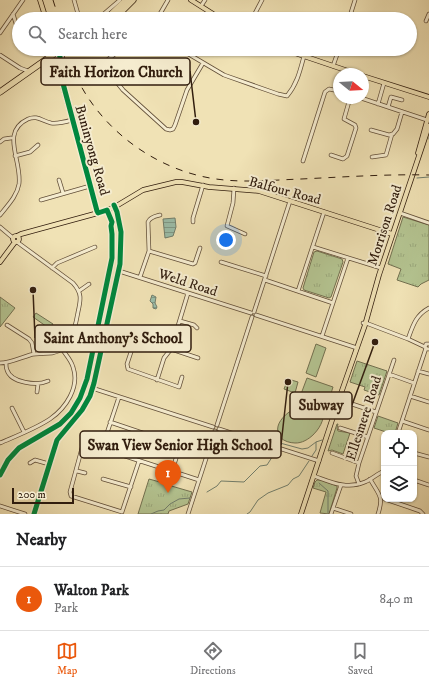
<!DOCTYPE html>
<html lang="en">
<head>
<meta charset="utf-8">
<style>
	body { margin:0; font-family:"IM FELL DW Pica",serif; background:#f6f6f6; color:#202124 }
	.controls { position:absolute; right:12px; bottom:12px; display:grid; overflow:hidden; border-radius:8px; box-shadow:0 1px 3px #0004 }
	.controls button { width:36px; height:36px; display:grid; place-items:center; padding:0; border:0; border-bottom:1px solid #e0e0e0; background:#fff; color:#202124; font:20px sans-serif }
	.compass { position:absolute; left:333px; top:68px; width:36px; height:36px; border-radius:50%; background:#fff; box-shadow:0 1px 3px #0004; rotate:108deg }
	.scale { position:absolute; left:12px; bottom:10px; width:62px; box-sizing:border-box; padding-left:4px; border:2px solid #311d0e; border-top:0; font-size:11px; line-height:14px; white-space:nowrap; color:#311d0e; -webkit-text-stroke:3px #f5eccf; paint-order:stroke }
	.you { position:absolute; left:226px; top:240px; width:14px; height:14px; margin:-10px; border:3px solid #fff; border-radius:50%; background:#1a73e8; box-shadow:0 0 0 6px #1a73e833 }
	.badge { display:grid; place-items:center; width:26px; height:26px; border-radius:50%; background:#ea580c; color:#fff; font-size:13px; font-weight:700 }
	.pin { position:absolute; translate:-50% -33px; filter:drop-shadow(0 1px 2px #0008) }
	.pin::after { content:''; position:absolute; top:21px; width:14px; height:12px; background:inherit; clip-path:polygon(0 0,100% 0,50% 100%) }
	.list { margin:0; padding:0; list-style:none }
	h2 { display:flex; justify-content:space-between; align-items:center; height:52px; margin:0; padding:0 16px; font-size:17px }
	h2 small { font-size:13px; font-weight:400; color:#757577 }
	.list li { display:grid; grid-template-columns:26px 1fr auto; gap:12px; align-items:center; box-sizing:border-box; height:64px; padding:0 16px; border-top:1px solid #e0e0e0 }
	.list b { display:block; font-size:15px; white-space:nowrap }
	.list p { margin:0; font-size:13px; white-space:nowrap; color:#757577 }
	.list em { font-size:13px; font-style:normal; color:#757577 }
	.icon { flex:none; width:22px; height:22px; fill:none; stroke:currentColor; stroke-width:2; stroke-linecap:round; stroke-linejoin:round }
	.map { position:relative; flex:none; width:429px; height:514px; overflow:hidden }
	.search { position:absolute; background:#fff; box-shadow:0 1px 3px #0004; left:12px; right:12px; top:12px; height:44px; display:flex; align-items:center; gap:10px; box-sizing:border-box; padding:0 14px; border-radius:22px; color:#757577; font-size:15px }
	.sheet { height:116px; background:#fff }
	nav { display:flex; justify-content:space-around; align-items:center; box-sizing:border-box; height:56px; border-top:1px solid #e0e0e0; background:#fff; font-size:11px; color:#757577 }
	nav a { display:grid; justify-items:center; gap:2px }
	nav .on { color:#ea580c }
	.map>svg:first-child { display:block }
	.grass { fill:#b4c491; stroke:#727050 }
	.park { fill:url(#park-tufts); stroke:#727050 }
	.water { fill:url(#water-rules); stroke:#717e6c }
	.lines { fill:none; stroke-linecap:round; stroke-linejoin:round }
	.stream { stroke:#717e6c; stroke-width:1 }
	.minor-casing { stroke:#614e38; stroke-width:4.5 }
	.major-casing { stroke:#311d0e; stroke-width:5.5 }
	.highway-casing { stroke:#311d0e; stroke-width:7 }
	.minor { stroke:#f5eccf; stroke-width:3 }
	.major { stroke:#f0e2b5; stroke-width:4 }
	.highway { stroke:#f0e2b5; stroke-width:5.5 }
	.rail { stroke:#311d0e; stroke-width:1; stroke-dasharray:7 7; stroke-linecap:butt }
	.highway-bridge-casing { stroke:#311d0e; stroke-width:7; stroke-linecap:butt }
	.highway-bridge { stroke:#f0e2b5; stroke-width:5.5 }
	.cycleway-casing { stroke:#f5eccf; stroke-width:8 }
	.cycleway { stroke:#00873e; stroke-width:5 }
	.labels { text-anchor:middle; stroke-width:4; stroke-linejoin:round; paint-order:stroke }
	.street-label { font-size:14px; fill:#311d0e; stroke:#f5eccf }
	.leader { fill:none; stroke:#311d0e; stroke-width:1.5 }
	.callout-dot { fill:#311d0e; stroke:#f5eccf; stroke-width:1.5 }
	.callout { fill:#f5eccf; stroke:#311d0e; stroke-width:1.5 }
	.callout-label { font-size:15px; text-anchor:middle; font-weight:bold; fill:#311d0e }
</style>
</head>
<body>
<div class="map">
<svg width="429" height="514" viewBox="0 0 429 514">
	<defs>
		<pattern id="park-tufts" width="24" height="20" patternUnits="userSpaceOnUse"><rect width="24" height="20" fill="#b4c491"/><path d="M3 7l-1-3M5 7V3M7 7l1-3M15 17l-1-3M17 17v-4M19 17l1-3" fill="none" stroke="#9ba87c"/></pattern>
		<pattern id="water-rules" width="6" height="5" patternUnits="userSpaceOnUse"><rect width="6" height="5" fill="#9bbeaa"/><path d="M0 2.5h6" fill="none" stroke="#7f9a89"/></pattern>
	</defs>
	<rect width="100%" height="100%" fill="#f0e2b5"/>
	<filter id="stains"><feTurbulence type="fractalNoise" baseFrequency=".005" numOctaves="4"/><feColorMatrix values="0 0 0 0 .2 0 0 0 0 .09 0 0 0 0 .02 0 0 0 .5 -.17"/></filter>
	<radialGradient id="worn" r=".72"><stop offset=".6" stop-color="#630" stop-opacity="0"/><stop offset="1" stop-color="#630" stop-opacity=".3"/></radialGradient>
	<path class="grass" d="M36,313L53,324L50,329L33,317Z
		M316,344L326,348L316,377L306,373Z
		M307,378L333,387L328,403L301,394Z
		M288,379L298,382L295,393L284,389Z
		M309,403C339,404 316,444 295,443C290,443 284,441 281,438C268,422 296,405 309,403Z"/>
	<path class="park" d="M403,217L429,225V280L421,284L418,287L397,280L401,269L388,264Z
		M317,251L342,259L343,262L331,297L329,298L304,290L303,288L314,252Z
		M0,297L15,308L0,327Z
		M357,361L387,371L379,395L364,390L365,387L350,382Z
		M378,416L398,423L395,433H389L374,428Z
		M337,424H338L337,428L338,431L350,433L343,454L332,450L328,451Z
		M171,474L168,485L192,492L188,504L169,511L168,514H138L149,479L167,484Z
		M317,480H322L337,486V488L329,514L320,513L326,492L313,488L315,482Z"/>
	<path class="water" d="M175,218L176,227L173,236L165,238L163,219Z
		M152,295L156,297L155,303L157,307L156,309L153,308V304L150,301Z"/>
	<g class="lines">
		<path class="stream" d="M429,137V139
			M417,178L429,177
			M280,443L302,449L308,448L316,442
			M312,456L316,450V442L322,440
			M319,483L328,491V513
			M207,492L217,486L221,481L244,482L260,466L267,465L276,451
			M151,514L158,511L164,510L170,504L179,499L190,498
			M247,514L250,512L258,500L268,493L288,485L293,479L299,476L309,461"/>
		<g class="minor-casing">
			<path id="minor" d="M74,0L78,14L81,19
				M201,6L205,0
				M13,14L19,33
				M98,19L120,0
				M157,19L168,0
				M252,19L262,0
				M349,19L355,0
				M426,21L429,14
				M0,33L23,0
				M121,49L106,61V69L123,90L166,129L170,130L173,129L175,125L187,90L203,63
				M180,49L224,75L278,94L287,96C297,84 300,71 304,56
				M0,55L20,68L28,71
				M333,66L339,49
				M361,98L427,120
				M378,104L384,83
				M388,107L391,97L402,100
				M371,130L389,135L393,134L397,129L402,112
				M0,142L4,139L11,138
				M331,155L343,159L347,156L356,128L355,125L344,119L350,98
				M15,156L30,152L38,145
				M372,157L386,155L392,134
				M303,161L325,92L329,89L339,91
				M59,180L63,193
				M234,188L233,203L227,226L245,234
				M41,200L90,186
				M400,213L429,223
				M0,215C8,205 17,196 19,184C22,160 0,132 28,119C37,115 42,121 51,123C58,124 65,122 72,120
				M193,222V218L203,185
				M0,227L13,238
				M313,247L381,268
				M149,251L193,264L195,263L200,248
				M221,262L266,276
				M52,268L57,263L95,247
				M119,271L251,313
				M140,277L149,251L148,222C150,217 156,216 160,215
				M265,280L333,303
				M79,291L89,284
				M298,291L324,212
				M188,293L171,349L198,358
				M254,312L290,201
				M256,315L357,348
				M180,321L194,325L197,328
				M363,323H366L408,339L425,347
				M7,325L29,339L32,343L34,354
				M105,330L131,338L134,343L127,364L128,369L179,387L182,377
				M322,336L348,258
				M408,339C413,325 416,315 429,308
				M429,344H426L425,347L426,349H429
				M0,363C10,363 20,358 30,355C37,353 44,354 52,353C72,349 75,328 78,312C81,299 82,293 73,283L17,242
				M6,363C6,365 6,368 7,370C11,383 37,386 48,381
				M418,371L429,374
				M389,374L414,383
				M157,380L164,358L171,349
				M92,388L213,427
				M37,392L38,384
				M410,396L429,402
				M349,403L376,412
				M12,408L24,432
				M402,421L429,430
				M110,422L178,445L179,449L172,471
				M217,425L252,317
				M340,428L368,437
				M219,429L319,461
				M398,433L426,348
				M0,443C16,436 35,429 50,419C66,408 80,387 73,367C71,360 66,355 62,349
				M102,448L119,397
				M332,453L359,463
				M414,453L429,457
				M139,461L122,512L71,496L70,492L82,448L88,444L199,480
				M30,463L35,460L49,464
				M77,471L85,473
				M314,476C331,482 347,490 365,482C372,479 377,474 384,471
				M103,479L131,487
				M370,479C379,495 384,496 378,514
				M414,480L429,485
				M359,484L356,476L359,463L394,360
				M385,499L420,511L423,514
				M0,506L25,514
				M333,508L351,514
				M34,514L57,440L82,410L90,396L94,383L120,264L121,232L117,212L114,205
				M188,514L215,431
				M331,514L341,485"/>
		</g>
		<g class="major-casing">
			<path id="major" d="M40,0L46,19
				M191,0L221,19
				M61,49C64,61 60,72 62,83L98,213
				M283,49L357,74
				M363,76L429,97
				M418,153L429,114
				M13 239a3 3 0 1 1 6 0a3 3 0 1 1-6 0Z
				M17,236L21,234L98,213L113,208L143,190L176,182H182L209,187L259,191L392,234
				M0,262L15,242
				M301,514L339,399L365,325L379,275L429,126"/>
		</g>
		<g class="highway-casing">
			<path id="highway" d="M106,19L126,0
				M114,19L133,0
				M0,92L61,49"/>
		</g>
		<use href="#minor" class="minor"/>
		<use href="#major" class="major"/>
		<use href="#highway" class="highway"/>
		<path class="rail" d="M53,0L59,19
			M66,49C70,61 75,74 81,86C108,135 160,171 216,179C244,183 273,180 301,179C344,177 386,174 429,175"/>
		<g class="highway-bridge-casing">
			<path id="highway-bridge" d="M58,53L65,49"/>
		</g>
		<use href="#highway-bridge" class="highway-bridge"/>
		<g class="cycleway-casing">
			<path id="cycleway" d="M0,475L8,460L19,448L60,424L71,413L80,398L87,379L112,258V234L111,226L112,222L107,210L98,213L97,211L61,76L59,75L60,57L58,49
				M34,514L57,440L82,410L90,396L94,383L120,264L121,232L117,212L114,205"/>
		</g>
		<use href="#cycleway" class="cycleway"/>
	</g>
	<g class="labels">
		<g class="street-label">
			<text transform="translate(93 150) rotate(74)" y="5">Buninyong Road</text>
			<text transform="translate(285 190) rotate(15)" y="5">Balfour Road</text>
			<text transform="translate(384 225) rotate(-72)" y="5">Morrison Road</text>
			<text transform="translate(188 282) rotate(18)" y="5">Weld Road</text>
			<text transform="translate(363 418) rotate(-72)" y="5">Ellesmere Road</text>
		</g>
	</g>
	<path class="leader" d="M196 122L190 71M33 290L35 338M375 342L352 405M288 382L281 445"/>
	<g class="callout-dot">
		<circle cx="196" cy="122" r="4"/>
		<circle cx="33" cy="290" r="4"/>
		<circle cx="375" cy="342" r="4"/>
		<circle cx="288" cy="382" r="4"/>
	</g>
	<g class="callout">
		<rect x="41" y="58" width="149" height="27" rx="4"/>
		<rect x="35" y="325" width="156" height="27" rx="4"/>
		<rect x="290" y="392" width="62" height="27" rx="4"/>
		<rect x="80" y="431" width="201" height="27" rx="4"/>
	</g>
	<g class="callout-label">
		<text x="116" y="77">Faith Horizon Church</text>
		<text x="113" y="343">Saint Anthony's School</text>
		<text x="321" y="410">Subway</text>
		<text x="180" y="450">Swan View Senior High School</text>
	</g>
	<rect width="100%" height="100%" filter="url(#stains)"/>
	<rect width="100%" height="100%" fill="url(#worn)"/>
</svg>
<div class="controls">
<button><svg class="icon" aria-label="locate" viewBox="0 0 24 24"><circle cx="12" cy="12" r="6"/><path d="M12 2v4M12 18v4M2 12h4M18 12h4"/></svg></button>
<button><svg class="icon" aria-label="layers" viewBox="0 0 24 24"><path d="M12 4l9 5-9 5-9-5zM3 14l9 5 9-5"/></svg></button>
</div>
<svg class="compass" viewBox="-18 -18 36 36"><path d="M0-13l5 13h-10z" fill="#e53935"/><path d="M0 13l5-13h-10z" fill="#757577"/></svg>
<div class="scale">200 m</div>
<div class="you"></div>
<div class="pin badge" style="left:168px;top:493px">1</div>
<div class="search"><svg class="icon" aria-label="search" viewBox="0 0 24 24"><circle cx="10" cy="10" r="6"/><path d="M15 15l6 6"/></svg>Search here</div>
</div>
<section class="sheet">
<h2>Nearby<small></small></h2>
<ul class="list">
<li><span class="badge">1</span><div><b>Walton Park</b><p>Park</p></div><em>840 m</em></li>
</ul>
</section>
<nav>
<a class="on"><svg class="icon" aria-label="map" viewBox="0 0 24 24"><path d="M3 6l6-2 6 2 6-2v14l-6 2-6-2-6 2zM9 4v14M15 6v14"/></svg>Map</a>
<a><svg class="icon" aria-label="directions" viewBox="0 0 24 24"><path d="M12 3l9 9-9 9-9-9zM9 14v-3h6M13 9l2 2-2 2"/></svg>Directions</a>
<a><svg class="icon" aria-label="saved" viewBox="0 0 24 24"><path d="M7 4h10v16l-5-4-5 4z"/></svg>Saved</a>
</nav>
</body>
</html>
